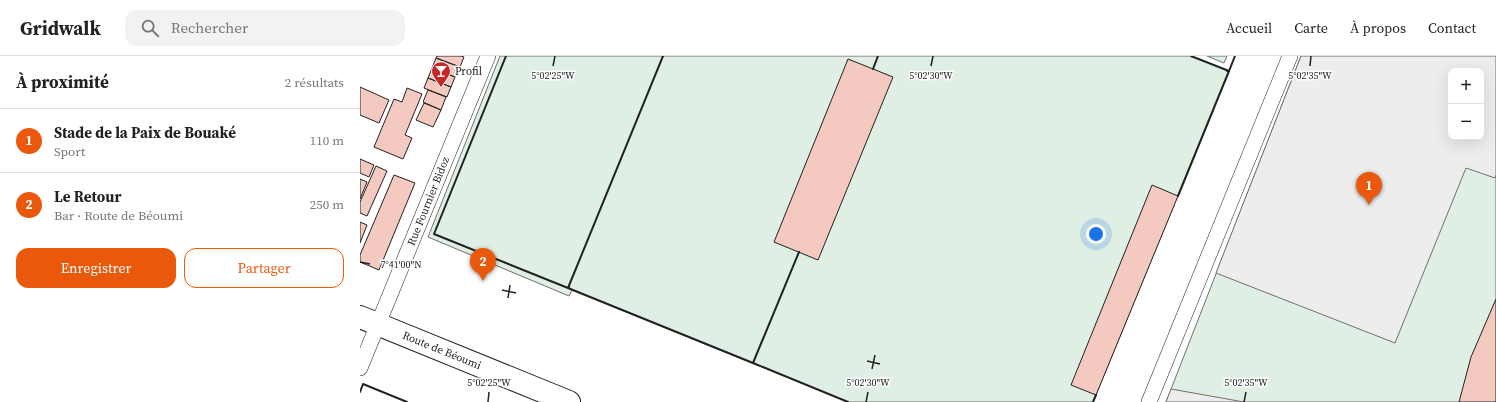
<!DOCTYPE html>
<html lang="fr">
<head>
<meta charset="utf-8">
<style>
	body { margin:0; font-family:"Source Serif 4",serif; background:#f2f2f2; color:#222 }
	.controls { position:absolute; right:12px; top:12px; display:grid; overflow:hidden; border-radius:8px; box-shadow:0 4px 16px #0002 }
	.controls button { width:36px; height:36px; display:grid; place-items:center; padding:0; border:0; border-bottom:1px solid #e0e0e0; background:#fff; color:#222; font:20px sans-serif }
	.you { position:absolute; left:736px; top:178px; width:14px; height:14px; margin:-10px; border:3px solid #fff; border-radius:50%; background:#1a73e8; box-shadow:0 0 0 6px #1a73e833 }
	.badge { display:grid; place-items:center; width:26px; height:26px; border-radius:50%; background:#ea580c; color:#fff; font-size:13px; font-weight:700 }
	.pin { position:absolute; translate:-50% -33px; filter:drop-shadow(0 1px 2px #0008) }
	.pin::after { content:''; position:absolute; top:21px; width:14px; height:12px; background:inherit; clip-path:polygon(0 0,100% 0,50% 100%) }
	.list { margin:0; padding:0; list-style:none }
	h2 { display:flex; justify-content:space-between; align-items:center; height:52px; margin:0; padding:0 16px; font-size:17px }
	h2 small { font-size:13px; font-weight:400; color:#767676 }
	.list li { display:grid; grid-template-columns:26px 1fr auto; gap:12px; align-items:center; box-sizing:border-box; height:64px; padding:0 16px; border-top:1px solid #e0e0e0 }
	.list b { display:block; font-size:15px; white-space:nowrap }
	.list p { margin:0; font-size:13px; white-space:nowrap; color:#767676 }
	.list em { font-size:13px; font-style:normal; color:#767676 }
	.actions { display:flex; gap:8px; padding:12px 16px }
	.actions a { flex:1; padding:9px 0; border:1px solid #ea580c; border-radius:12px; text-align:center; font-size:14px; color:#ea580c }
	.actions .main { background:#ea580c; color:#fff }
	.icon { flex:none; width:22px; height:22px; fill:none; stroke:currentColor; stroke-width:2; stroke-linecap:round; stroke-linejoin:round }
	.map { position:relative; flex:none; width:1136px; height:346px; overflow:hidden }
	header { display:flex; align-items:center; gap:24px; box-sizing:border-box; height:56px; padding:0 20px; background:#fff; border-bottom:1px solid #e0e0e0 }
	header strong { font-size:19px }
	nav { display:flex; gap:22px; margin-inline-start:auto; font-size:14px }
	.search { width:280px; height:36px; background:#f2f2f2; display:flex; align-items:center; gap:10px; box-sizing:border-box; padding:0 14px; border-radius:12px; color:#767676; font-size:15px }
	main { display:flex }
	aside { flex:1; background:#fff }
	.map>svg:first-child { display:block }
	.green { fill:#e0efe3; stroke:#6f6f6f; fill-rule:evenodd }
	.parking { fill:#ededed; stroke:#6f6f6f; fill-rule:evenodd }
	.building { fill:#f3c9c0; stroke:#222 }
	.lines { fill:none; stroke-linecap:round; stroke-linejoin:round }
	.minor-casing { stroke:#222; stroke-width:16 }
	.primary-casing { stroke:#222; stroke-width:24 }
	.minor { stroke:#fff; stroke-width:15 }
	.primary { stroke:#fff; stroke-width:22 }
	.wall { stroke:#222; stroke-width:2 }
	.ticks { fill:none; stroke:#222; stroke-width:1.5 }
	.labels { text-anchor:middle; stroke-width:3; stroke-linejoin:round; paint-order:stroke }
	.poi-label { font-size:11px; fill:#222; stroke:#fff; text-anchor:start }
	.street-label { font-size:11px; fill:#222; stroke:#fff }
	.ticks-label { font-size:10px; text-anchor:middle; fill:#222; stroke:#fff; stroke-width:3; stroke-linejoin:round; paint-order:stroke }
</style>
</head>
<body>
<header>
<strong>Gridwalk</strong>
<div class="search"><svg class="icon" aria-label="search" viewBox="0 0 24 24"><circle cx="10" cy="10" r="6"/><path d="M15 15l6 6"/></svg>Rechercher</div>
<nav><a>Accueil</a><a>Carte</a><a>À propos</a><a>Contact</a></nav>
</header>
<main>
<aside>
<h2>À proximité<small>2 résultats</small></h2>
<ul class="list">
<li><span class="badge">1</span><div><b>Stade de la Paix de Bouaké</b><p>Sport</p></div><em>110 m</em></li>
<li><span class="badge">2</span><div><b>Le Retour</b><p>Bar · Route de Béoumi</p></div><em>250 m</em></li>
</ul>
<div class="actions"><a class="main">Enregistrer</a><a>Partager</a></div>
</aside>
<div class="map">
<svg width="1136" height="346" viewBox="0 0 1136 346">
	<rect width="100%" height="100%" fill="#fff"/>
	<path class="green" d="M140,0H831L869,15L733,346H488L212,234L209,240L68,181Z
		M847,0H867L864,7Z
		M941,0H1136V346H806ZM1091,15H1121V81H1091Z"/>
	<path class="parking" d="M941,0H1136V119L1135,122L1106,112L1035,287L856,217ZM1091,15H1121V81H1091Z
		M811,333L884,346H806Z"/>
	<path class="building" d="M77,0H101L104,1L100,11L76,2Z
		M76,2L100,11L95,21L72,12Z
		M488,3L533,21L458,204L414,186Z
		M72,12L95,21L91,31L68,22Z
		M68,22L91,31L87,41L64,32Z
		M0,31L29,44L19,67L0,59Z
		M47,32L62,38L45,79L52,82L43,103L14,91L34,43L42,46Z
		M68,34L86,41L81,54L63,46Z
		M64,47L81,54L73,71L56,64Z
		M0,103L14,109L9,121L0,117Z
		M16,110L27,115L7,160L0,157V146Z
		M34,119L55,127L19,214L0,206V199Z
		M0,123L7,126L0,143Z
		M792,129L818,140L736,339L711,329Z
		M0,166L7,169L0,187Z
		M1136,243V346H1099L1111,301Z"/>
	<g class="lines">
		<g class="minor-casing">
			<path id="minor" d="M0,312L128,0
				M789,346L930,0"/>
		</g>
		<g class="primary-casing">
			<path id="primary" d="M0,261L209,346"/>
		</g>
		<use href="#minor" class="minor"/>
		<use href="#primary" class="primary"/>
		<path class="wall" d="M146,0L74,178L208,232L303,0
			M513,13L518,0
			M867,15H869L875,0
			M818,140L869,15L831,0
			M209,231L208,232L393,307L439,196
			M393,307L488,346
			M0,336L3,328L47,346
			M733,346L736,339"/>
	</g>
	<path class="ticks" d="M193,10L195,0M571,10L573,0M950,10L951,0M0,206L10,208M142,234L156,237M148,242L150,229M507,305L520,308M512,313L515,299M128,346L129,336M506,346L508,336M884,346L886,336"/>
	<defs>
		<g id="bar-pin" transform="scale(1)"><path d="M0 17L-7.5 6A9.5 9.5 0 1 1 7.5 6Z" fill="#c62828" stroke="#fff"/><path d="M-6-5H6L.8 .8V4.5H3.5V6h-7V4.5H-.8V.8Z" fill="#fff"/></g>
	</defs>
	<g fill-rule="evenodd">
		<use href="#bar-pin" x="81" y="15"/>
	</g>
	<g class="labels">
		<g class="poi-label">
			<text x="95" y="19">Profil</text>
		</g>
		<g class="street-label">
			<text transform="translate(68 145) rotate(-68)" y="4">Rue Fournier Bidoz</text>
			<text transform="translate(82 294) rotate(22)" y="4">Route de Béoumi</text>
		</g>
	</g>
	<g class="ticks-label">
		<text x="193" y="23">5°02'25"W</text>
		<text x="571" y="23">5°02'30"W</text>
		<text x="950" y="23">5°02'35"W</text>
		<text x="41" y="212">7°41'00"N</text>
		<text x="129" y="330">5°02'25"W</text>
		<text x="508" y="330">5°02'30"W</text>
		<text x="886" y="330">5°02'35"W</text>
	</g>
</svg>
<div class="controls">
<button>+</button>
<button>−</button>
</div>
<div class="you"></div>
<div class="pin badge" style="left:1009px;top:149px">1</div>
<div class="pin badge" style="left:123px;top:225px">2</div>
</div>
</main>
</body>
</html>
